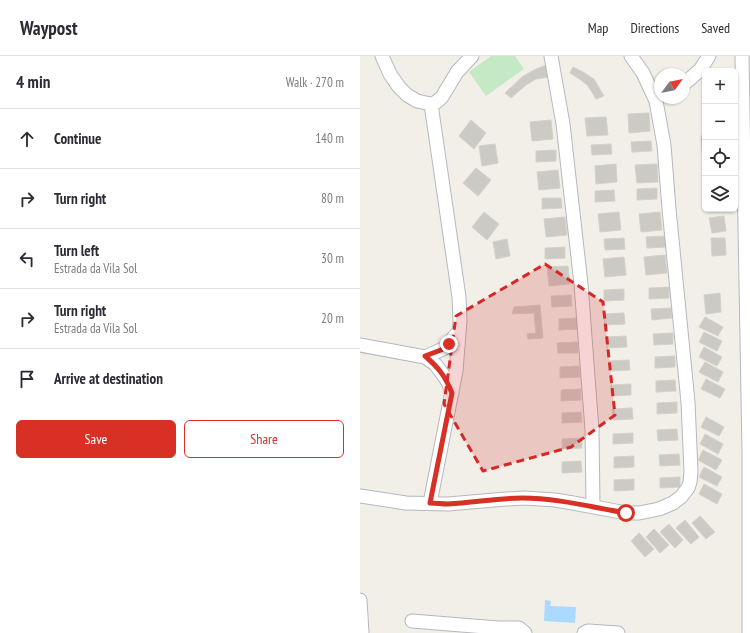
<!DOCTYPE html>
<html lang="en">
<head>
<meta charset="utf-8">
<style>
	body { margin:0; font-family:"PT Sans Narrow",sans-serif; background:#f2f2f3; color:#2b2b33 }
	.controls { position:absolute; right:12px; top:12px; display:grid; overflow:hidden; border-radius:6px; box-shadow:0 1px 3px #0004 }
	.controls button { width:36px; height:36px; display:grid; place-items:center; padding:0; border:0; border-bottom:1px solid #e1e1e2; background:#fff; color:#2b2b33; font:20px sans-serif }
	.compass { position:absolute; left:294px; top:12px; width:36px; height:36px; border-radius:50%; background:#fff; box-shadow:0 1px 3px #0004; rotate:57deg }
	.stop { position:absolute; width:12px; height:12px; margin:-9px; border:3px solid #d93025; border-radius:50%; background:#fff }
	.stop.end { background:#d93025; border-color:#fff; box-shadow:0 1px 4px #0008 }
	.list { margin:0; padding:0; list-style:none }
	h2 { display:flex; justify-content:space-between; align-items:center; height:52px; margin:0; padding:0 16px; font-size:17px }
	h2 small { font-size:13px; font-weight:400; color:#7c7c81 }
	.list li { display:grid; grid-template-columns:26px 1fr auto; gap:12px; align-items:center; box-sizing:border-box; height:60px; padding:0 16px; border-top:1px solid #e1e1e2 }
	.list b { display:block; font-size:15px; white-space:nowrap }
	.list p { margin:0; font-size:13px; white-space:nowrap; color:#7c7c81 }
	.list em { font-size:13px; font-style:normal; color:#7c7c81 }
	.actions { display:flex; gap:8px; padding:12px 16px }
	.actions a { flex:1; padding:9px 0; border:1px solid #d93025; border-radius:6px; text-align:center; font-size:14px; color:#d93025 }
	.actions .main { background:#d93025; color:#fff }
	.icon { flex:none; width:22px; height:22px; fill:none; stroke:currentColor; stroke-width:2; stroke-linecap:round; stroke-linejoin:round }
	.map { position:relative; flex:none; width:390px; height:577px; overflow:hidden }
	header { display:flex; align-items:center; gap:24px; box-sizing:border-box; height:56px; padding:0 20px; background:#fff; border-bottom:1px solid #e1e1e2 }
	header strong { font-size:19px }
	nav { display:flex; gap:22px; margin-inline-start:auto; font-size:14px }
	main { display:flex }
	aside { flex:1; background:#fff }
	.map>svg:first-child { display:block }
	.green { fill:#c5e8c5 }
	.water { fill:#aadaff }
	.building { fill:#cccac5; stroke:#d6d1c6 }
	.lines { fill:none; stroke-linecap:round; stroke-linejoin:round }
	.minor-casing { stroke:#b5b8bc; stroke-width:15 }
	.minor { stroke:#fff; stroke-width:13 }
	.route { stroke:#d93025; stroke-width:5 }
	.marked { fill:#d62828; fill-opacity:0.2; stroke:#d62828; stroke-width:3; stroke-dasharray:8 5; stroke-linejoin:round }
</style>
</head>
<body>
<header>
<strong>Waypost</strong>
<nav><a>Map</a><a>Directions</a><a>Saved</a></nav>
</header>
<main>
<aside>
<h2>4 min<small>Walk · 270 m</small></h2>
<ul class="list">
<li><svg class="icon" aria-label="ahead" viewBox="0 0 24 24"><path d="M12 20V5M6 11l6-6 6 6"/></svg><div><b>Continue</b></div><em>140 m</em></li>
<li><svg class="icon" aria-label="right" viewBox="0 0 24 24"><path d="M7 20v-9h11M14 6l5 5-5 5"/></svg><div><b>Turn right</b></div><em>80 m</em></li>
<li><svg class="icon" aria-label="left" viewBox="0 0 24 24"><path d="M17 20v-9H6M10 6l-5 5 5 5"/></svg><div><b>Turn left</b><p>Estrada da Vila Sol</p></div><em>30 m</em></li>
<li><svg class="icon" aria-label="right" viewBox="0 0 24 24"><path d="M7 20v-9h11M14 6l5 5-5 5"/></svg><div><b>Turn right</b><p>Estrada da Vila Sol</p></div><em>20 m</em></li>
<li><svg class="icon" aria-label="arrive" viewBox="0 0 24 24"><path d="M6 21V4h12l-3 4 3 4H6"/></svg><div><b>Arrive at destination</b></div></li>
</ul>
<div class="actions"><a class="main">Save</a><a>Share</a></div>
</aside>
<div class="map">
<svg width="390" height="577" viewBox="0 0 390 577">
	<rect width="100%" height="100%" fill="#f1efe8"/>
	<path class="green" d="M131,0H155L164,13L126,40L109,16Z"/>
	<path class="water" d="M185,544L191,545L190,550L216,551L215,567L184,565Z"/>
	<path class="building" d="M186,9L189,21L176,23L166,29L151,42L145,37L162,21L174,14Z
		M213,11L223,16L234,23L244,40L236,43L228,30L221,24L210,17Z
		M289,57L290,75L269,77L268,58Z
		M246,61L248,79L227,80L225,62Z
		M111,64L126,77L114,93L99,80Z
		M191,64L193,83L172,85L170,66Z
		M345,79V97H342L341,80Z
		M291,85L292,95L272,96L271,86Z
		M135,88L138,107L122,110L119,90Z
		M251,88L252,98L232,99L231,89Z
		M196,94V105L176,106V95Z
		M256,108L257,126L236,128L235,110Z
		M297,108L298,126L277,127L275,109Z
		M116,112L131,124L118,140L103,127Z
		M198,114L200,132L179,134L177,116Z
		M297,132V143L277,144V133Z
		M254,134L255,145L235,146V135Z
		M182,142H201L202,152L182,153Z
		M124,156L139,168L127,184L112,171Z
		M259,156L261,174L240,176L238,158Z
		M300,156L302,174L281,176L279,158Z
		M364,160L366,175L352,177L349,162Z
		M205,161L207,179L186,181L184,163Z
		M306,180V191L287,192L286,181Z
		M264,182L265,193L245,194L244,183Z
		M351,182H365L366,199L352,200Z
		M147,183L150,200L136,203L133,186Z
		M205,191V202L185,203V192Z
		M305,199L307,217L286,219L284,201Z
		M264,201L266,219L245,221L243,203Z
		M208,210L210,228L189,230L187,211Z
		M309,231V242L289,243V232Z
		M264,233V244L244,245V234Z
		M360,237L361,256L346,258L344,239Z
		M211,239L212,250L192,251L191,240Z
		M180,249L183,282L168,283L167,278L176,277L174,257L152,258L154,251Z
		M311,252L312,262L292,264L291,253Z
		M264,257L265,268L245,269L244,258Z
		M345,261L363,271L358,280L339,271Z
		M219,262V273L199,274V263Z
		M344,276L362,285L357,295L339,286Z
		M313,277V288L294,289L293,278Z
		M266,280L267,291L247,292L246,281Z
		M217,286L218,297H198L197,287Z
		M344,291L362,301L357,310L339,301Z
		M315,300V311L295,312V301Z
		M269,304L270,314L250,315L249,305Z
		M345,306L363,316L358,326L339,316Z
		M219,310L220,321L200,322V311Z
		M346,323L365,333L360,342L341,333Z
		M315,324L316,335L296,336V325Z
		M271,328V339L251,340V329Z
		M221,333V344L201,345V334Z
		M317,346V357L297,358V347Z
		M272,352L273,363L253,364L252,353Z
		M221,356L222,366L202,367V357Z
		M346,361L364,371L359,380L341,371Z
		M317,373L318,384L298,385L297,374Z
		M273,377V387L253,388V378Z
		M345,378L363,388L358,398L340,388Z
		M222,382V392L202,393V383Z
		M343,394L362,404L356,414L338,404Z
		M319,398L320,409L300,410L299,399Z
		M274,400V411L254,412V401Z
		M221,405L222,416L202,417V406Z
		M344,411L362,421L357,430L339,421Z
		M320,421V431L300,432V422Z
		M274,423V434L254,435V424Z
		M344,428L362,438L357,448L339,438Z
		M340,460L355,476L346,483L332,467Z
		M325,464L339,481L331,488L316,472Z
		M309,468L323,484L315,492L300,476Z
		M294,473L309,489L300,497L286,481Z
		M279,477L294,493L285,501L271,485Z"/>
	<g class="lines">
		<g class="minor-casing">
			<path id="minor" d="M22,0L30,18L39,31L47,39L57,45L71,48L75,47L82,41L97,16L112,0
				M191,0L203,68L221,228L232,374L233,450
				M382,0L389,397V577
				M324,28L340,14L349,0
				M0,289L65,301L75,308L84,320L88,326L92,337
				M65,301L85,292L99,275
				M0,440L46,447L88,448L146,443L164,442L195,444L213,447L266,457H279L299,453L313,447L321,441L328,432L330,426L331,415L328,346L309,153L304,89L296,45L283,17L271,0
				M70,447L96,315L100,265L99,241L71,48
				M0,544L2,577
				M52,565L138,572H159L165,577
				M224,577L228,575L258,577"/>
		</g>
		<use href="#minor" class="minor"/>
	</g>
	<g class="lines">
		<path class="route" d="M89,288L81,294L65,300C79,312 85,320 92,337L70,447C76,447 82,448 88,448C113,447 137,442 162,442C197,442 231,451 266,457"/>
	</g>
	<path class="marked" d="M185,208L243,246L255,359L211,391L123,415L84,348L96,260Z"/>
</svg>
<div class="controls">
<button>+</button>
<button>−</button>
<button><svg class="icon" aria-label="locate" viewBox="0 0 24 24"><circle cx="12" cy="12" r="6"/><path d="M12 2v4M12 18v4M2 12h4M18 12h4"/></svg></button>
<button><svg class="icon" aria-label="layers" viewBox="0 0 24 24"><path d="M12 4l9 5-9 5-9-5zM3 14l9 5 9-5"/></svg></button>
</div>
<svg class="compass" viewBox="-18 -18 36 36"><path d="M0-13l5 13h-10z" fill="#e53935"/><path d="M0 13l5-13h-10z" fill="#7c7c81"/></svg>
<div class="stop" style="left:266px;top:457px"></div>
<div class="stop end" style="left:89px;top:288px"></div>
</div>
</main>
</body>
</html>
